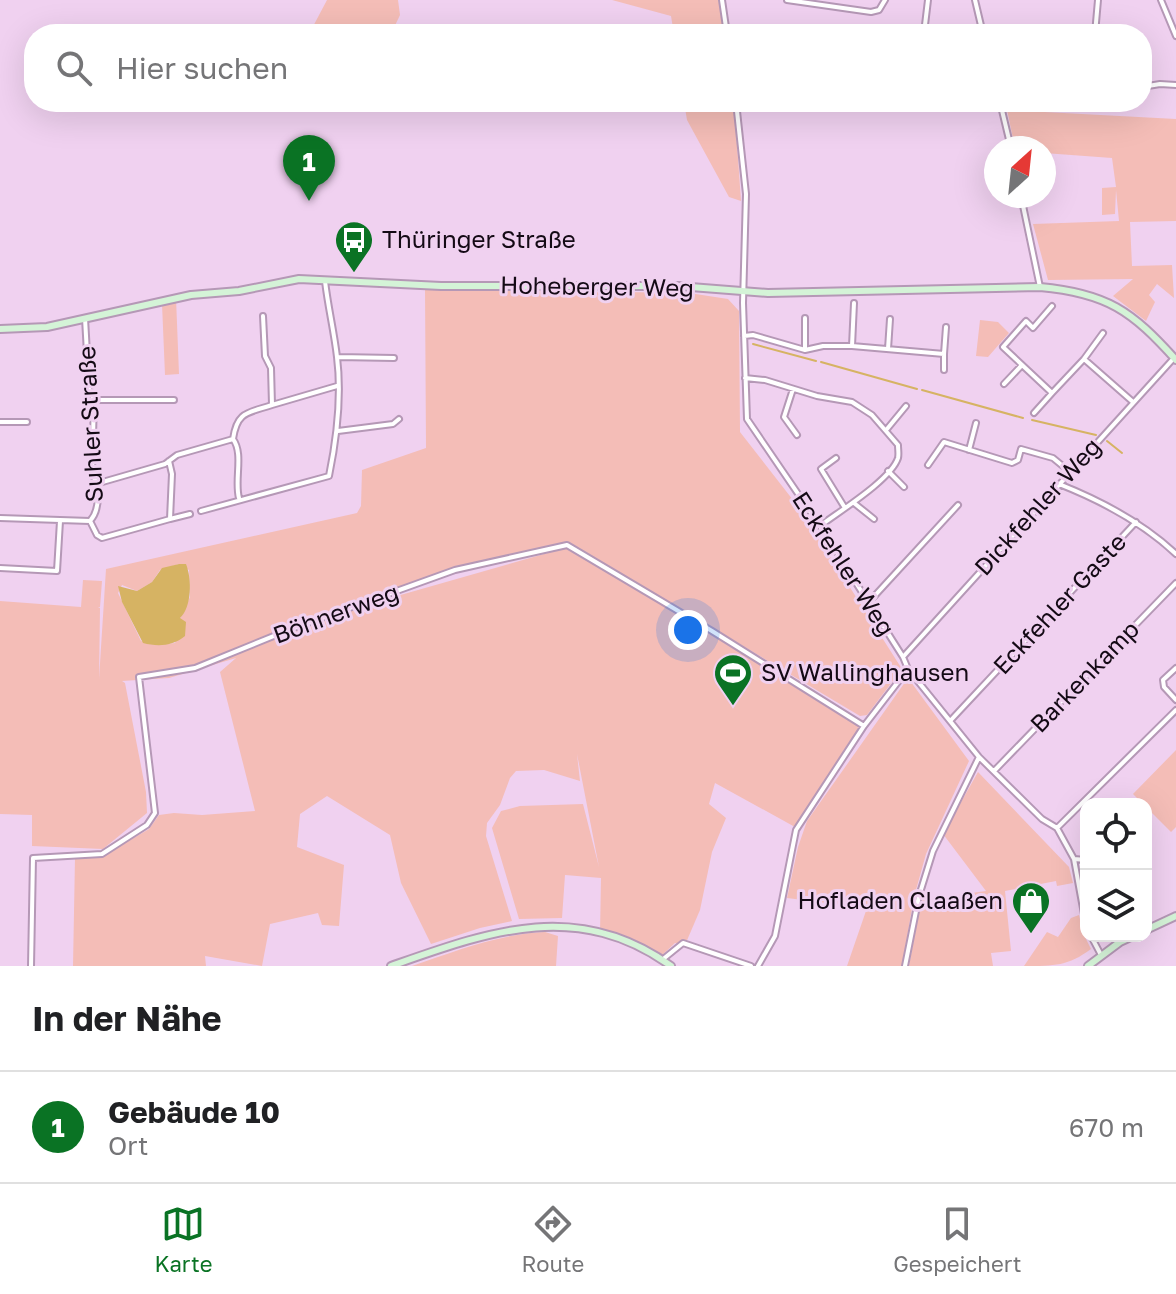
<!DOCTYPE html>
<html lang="de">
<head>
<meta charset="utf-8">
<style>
	body { margin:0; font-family:"Golos Text",sans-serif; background:#f6f6f6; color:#202124 }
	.controls { position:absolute; right:24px; bottom:24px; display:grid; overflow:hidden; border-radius:16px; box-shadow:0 8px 32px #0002 }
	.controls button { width:72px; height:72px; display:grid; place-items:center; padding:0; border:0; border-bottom:2px solid #e0e0e0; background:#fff; color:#202124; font:40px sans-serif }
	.compass { position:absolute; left:984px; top:136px; width:72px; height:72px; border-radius:50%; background:#fff; box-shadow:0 8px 32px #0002; rotate:27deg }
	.you { position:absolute; left:688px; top:630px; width:28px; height:28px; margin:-20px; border:6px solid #fff; border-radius:50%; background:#1a73e8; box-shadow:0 0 0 12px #1a73e833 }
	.badge { display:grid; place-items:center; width:52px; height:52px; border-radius:50%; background:#0a7324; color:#fff; font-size:26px; font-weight:700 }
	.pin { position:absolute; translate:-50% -66px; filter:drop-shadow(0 2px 4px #0008) }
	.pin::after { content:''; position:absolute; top:42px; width:28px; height:24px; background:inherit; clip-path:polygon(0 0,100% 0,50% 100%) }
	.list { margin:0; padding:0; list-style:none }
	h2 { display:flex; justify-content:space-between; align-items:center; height:104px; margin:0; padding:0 32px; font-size:34px }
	h2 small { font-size:26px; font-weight:400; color:#757577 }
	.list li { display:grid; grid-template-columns:52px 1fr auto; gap:24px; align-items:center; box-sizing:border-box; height:112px; padding:0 32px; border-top:2px solid #e0e0e0 }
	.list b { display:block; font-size:30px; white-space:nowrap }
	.list p { margin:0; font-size:26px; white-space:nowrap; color:#757577 }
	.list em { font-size:26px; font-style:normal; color:#757577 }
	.icon { flex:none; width:44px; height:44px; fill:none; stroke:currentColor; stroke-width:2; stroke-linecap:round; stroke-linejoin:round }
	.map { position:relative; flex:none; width:1176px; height:966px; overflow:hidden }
	.search { position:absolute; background:#fff; box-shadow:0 8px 32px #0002; left:24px; right:24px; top:24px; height:88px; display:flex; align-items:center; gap:20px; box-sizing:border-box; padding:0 28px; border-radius:32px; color:#757577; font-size:30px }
	.sheet { height:216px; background:#fff }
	nav { display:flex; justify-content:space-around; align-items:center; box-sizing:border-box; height:112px; border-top:2px solid #e0e0e0; background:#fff; font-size:22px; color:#757577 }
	nav a { display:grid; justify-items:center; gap:4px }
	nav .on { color:#0a7324 }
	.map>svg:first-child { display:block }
	.green { fill:#f4bdb7; fill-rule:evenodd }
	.water { fill:#d6b363 }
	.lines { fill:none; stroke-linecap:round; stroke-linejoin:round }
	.stream { stroke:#d6b363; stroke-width:2 }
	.street-casing { stroke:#b598b6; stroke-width:8 }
	.secondary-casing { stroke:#b598b6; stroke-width:10 }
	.street { stroke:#fff; stroke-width:4 }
	.secondary { stroke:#d4f3d7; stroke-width:6 }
	.labels { text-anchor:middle; stroke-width:6; stroke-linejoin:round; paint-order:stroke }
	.poi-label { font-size:24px; fill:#140a15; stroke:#f0d1f0; text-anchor:start }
	.street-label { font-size:24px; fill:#140a15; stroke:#f0d1f0 }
</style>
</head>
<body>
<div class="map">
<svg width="1176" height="966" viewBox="0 0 1176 966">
	<rect width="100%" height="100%" fill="#f0d1f0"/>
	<path class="green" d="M327,0H398L400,15L391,34H309Z
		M612,0H721L725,34H674L671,16Z
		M684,102H734L741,201L729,197L687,120Z
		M1007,110L1176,119V221L1130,222L1132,266L1172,265L1174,298L1157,284L1149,295L1155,302L1146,321L1113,296L1133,279L1048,280L1033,224L1119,221L1116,190L1115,214L1102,215V188L1116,187L1112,158L1044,153V148H1015Z
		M425,289L689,293L728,299L739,311L740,432L800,509L902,669L867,715L860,716L569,542L452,568L371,598H390L565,548L657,601L859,727L795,827L715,783L709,804L726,818L712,852L700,910L685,945L675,943L658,959L600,934L601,878L565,875L562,918L519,919L492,828L501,811L520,806L583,804L599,867L577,754L580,781L544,770L516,771L510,778L500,805L487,823L486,836L512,921L480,928L431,944L401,883L390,835L327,796L300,814L297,847L344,865L339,926L322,925L318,913L270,924L262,966L205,956L206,966H73L75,858L103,856L149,829L159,815L174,813L202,815L255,811L220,672L236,658L169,678L122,681L125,683L146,792L147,813L103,849L32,846V815L0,814V601L81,607L83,580L102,581L100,607H98L100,608L99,679L106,569L357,513L361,506L362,470L426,448ZM179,564L189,570L190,597L180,618V621H184L175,643L157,645L141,641L118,593L122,585L137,591L152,582L160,570Z
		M176,298L179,374L165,375L162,304Z
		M980,320L998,322L1009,333L988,357L976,356Z
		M908,678L969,761L926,854L914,897L902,966H847L867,908L787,898L798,847L807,821Z
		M1176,750V827L1171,832L1146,807V804H1143L1133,794Z
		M978,772L1069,867L1073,883L1057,886L1056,881L1005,891L1011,951L991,953L993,966H909L921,900L986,891L943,834Z
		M1079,915L1083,933L1091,949C1068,966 1055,966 1024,966L1047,932L1058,937L1071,918Z
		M545,932L558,936L556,966H412C456,951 498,934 545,932Z"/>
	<path class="water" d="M179,564H186C192,579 192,607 180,618L186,622L185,636C173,646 158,647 143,643L122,602L118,586L137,591L152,582L162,568Z"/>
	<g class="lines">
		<path class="stream" d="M753,344L816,361
			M821,362L917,389
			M922,390L1023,418
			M1032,420L1096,435
			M1107,441L1122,453"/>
		<g class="street-casing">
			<path id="street" d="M722,0L727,34
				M787,0L871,12L879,10L885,0
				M975,0L983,34
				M1161,0L1176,36
				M925,25L928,0
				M1095,34L1098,0
				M1142,87L1160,84L1176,85
				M736,102L746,194L743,303L747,419L820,526L903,657L908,669L979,757L1042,819L1057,828L1074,859L1086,925
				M1000,102L1011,148
				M1021,196L1040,287
				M1052,306L1033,328L1026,321L1003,347L1052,393L1084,359L1133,402
				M263,316L265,356L271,368L272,405L337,386
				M85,318L89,389L94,400L92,473C99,486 101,509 90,521L97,535L102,538L170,519L172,474L169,461
				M744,336L753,335L805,350L823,346H852L944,354V370
				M852,346L854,303
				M888,349L890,319
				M805,350V318
				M944,354L946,327
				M338,357L394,358
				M1084,359L1103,333
				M745,378L765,380L817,396L852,402L872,415L898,445C898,450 899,454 898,458C891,480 838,512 820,526
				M1004,384L1022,365
				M793,389L784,417L797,435
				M94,400H174
				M1034,413L1052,393
				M0,422H27
				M887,429L906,406
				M338,431L393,424L399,419
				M233,439C244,454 234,480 239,498
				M969,450L976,423
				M836,458L821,469L845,508
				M928,465L944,442L1012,463L1018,460L1021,449L1053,458L1070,472
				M888,471L904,487
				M99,483L165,464L177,455L233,439C237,411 248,413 272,405
				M1059,484C1102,501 1142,522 1176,554
				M854,503L874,519
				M201,511L329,476C337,437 342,397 337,357C334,331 328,307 325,281
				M0,518L90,521
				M170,519L190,514
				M0,568L57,571L60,521
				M869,602L958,505
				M903,657L1174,358
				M1176,668L1163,680L1164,687L1176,700
				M951,720L1136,522
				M994,771L1176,583
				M1057,828L1176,710
				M1074,859L1086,860
				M1091,936L1101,955
				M662,960L683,943L751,966
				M31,966L33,858L102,854L147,825L155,813L139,677L195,668L291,629L455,570L567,545L712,631L864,726
				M758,966L775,936L796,830L864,726L908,669
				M905,966L919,896L933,851L979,757"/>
		</g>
		<g class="secondary-casing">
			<path id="secondary" d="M0,329L47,327L191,295L239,291L299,279L441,286H678L768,293L1040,287C1107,293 1132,311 1176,360
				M1146,930L1176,916
				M391,966C488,932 577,898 671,966
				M1088,966L1120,942L1133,936"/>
		</g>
		<use href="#street" class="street"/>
		<use href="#secondary" class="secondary"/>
	</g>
	<defs>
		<g id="bus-pin" transform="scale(2)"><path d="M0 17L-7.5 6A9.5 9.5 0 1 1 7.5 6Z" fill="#0a7324" stroke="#f0d1f0"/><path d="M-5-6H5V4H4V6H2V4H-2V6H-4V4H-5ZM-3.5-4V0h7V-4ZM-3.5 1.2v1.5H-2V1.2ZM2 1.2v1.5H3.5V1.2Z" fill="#fff"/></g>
		<g id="stadium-pin" transform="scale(2)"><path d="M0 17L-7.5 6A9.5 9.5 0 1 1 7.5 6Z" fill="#0a7324" stroke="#f0d1f0"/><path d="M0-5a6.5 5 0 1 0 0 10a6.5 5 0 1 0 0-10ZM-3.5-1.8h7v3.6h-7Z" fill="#fff"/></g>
		<g id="shop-pin" transform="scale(2)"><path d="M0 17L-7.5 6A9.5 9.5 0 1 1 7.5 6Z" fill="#0a7324" stroke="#f0d1f0"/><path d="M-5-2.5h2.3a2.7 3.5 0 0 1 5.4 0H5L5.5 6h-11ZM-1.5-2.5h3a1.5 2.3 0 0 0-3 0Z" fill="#fff"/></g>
	</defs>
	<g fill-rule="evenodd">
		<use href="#bus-pin" x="354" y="240"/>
		<use href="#stadium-pin" x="733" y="673"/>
		<use href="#shop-pin" x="1031" y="901"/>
	</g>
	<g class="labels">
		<g class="poi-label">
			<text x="382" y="248">Thüringer Straße</text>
			<text x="761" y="681">SV Wallinghausen</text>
			<text x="1003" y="909" text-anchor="end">Hofladen Claaßen</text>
		</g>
		<g class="street-label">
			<text transform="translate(597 287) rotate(1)" y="8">Hoheberger Weg</text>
			<text transform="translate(91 424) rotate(-93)" y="8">Suhler Straße</text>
			<text transform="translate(1038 507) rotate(-48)" y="8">Dickfehler Weg</text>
			<text transform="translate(843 564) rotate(57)" y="8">Eckfehler Weg</text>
			<text transform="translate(1060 604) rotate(-47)" y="8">Eckfehler Gaste</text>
			<text transform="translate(336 614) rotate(-20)" y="8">Böhnerweg</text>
			<text transform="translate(1085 677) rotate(-46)" y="8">Barkenkamp</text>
		</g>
	</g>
</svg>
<div class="controls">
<button><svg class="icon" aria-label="locate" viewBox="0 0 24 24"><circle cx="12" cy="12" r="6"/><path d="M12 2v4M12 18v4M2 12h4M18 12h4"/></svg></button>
<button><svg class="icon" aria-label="layers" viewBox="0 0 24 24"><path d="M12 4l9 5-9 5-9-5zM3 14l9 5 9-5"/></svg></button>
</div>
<svg class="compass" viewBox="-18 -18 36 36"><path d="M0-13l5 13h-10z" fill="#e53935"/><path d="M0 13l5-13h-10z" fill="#757577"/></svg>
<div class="you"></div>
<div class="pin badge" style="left:309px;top:201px">1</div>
<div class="search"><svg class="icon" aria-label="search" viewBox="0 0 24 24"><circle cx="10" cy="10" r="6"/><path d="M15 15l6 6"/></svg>Hier suchen</div>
</div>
<section class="sheet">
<h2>In der Nähe<small></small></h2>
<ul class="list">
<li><span class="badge">1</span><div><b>Gebäude 10</b><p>Ort</p></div><em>670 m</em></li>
</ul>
</section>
<nav>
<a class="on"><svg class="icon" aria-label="map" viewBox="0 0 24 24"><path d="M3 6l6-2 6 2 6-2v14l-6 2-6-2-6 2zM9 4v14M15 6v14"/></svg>Karte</a>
<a><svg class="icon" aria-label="directions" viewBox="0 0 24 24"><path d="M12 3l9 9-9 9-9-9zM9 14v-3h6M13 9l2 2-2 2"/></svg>Route</a>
<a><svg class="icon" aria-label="saved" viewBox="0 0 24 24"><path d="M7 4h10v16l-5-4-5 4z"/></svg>Gespeichert</a>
</nav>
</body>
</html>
